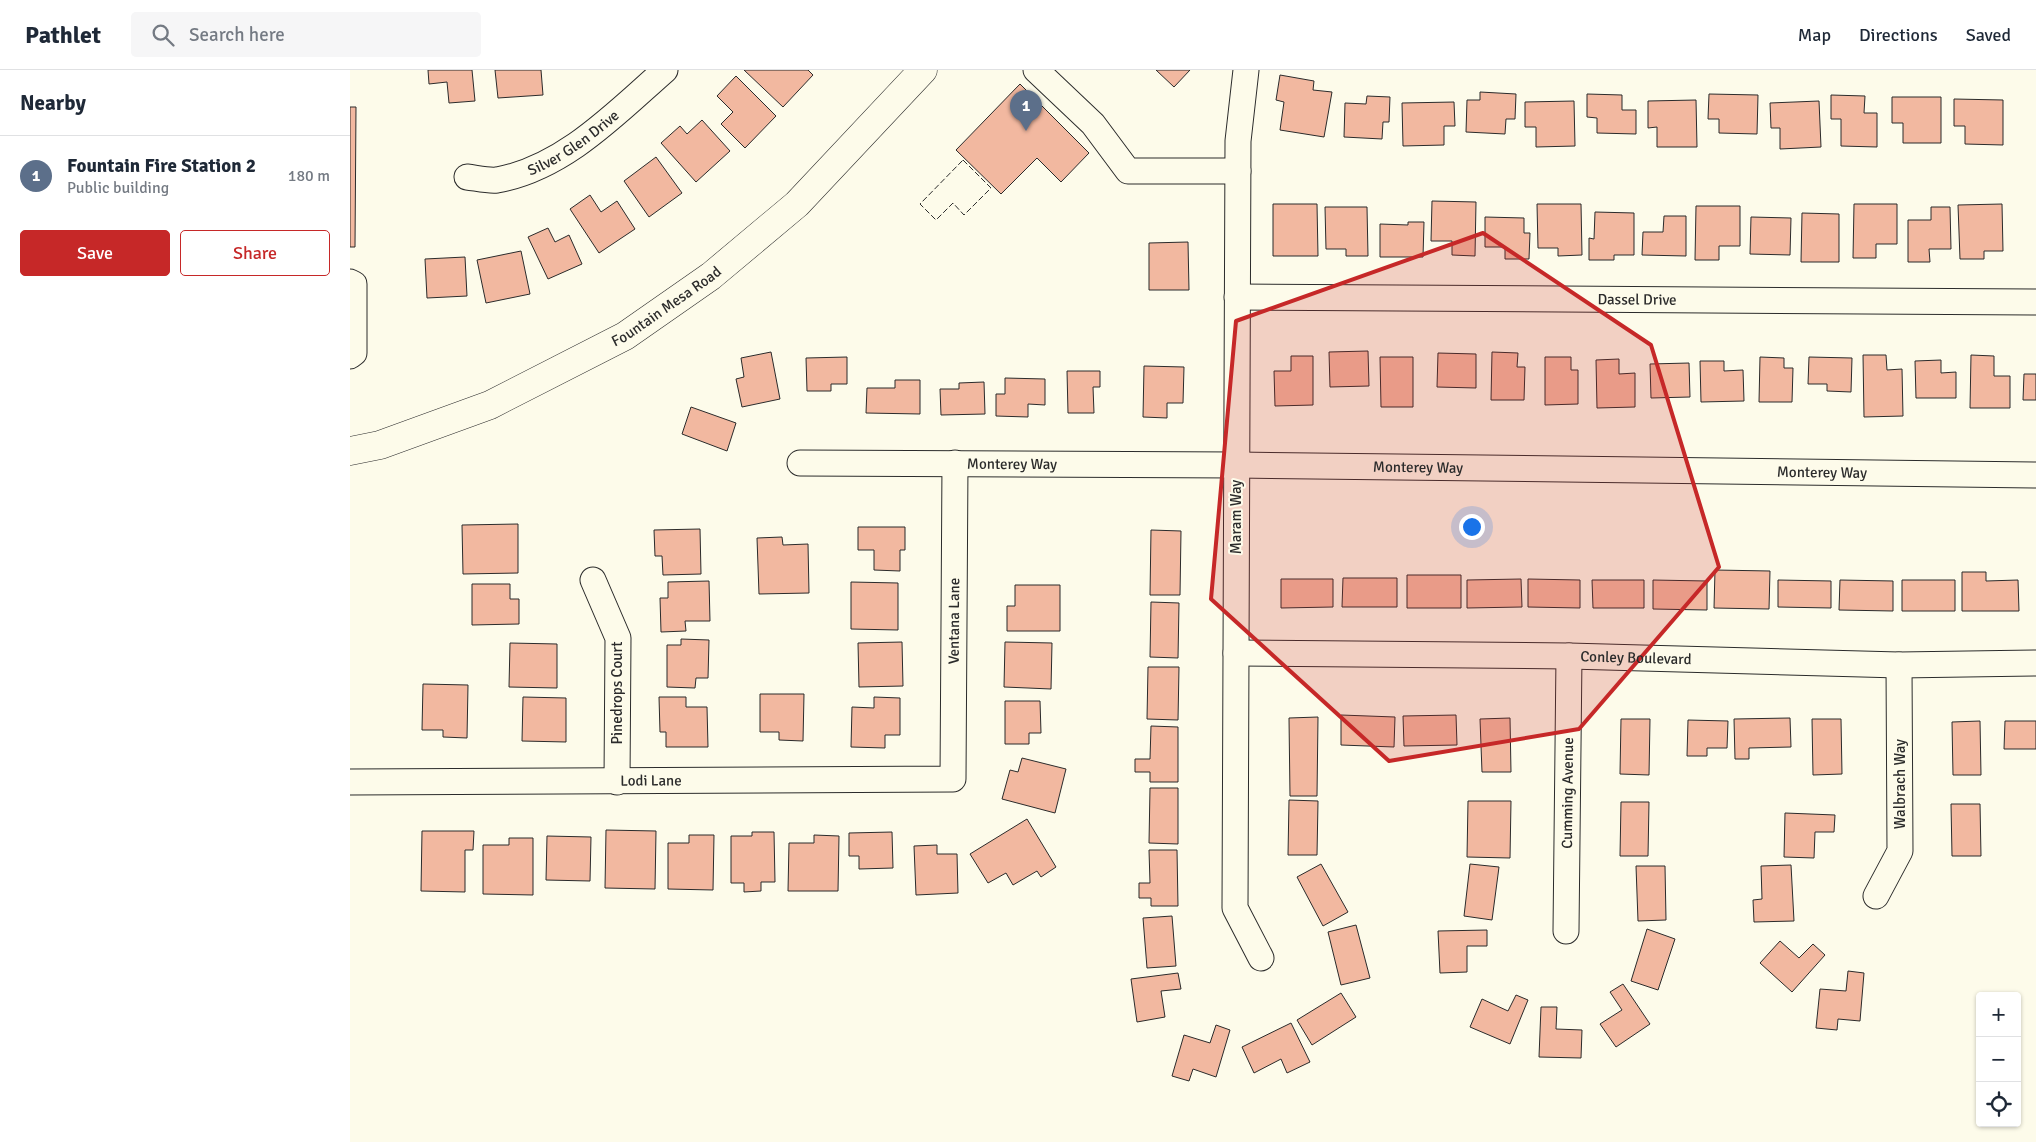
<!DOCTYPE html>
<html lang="en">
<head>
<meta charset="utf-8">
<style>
	body { margin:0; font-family:Signika,sans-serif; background:#f6f6f7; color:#1f2937 }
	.controls { position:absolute; right:15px; bottom:15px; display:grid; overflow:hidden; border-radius:5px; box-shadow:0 1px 4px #0004 }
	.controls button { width:45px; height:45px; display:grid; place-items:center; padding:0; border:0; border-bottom:1px solid #e0e1e3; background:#fff; color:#1f2937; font:25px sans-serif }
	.you { position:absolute; left:1121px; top:456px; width:18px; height:18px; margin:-12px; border:4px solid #fff; border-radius:50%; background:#1a73e8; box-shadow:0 0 0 8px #1a73e833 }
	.badge { display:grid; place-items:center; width:32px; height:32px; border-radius:50%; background:#c62828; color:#fff; font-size:16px; font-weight:700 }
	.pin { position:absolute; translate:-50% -41px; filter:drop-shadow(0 1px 2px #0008) }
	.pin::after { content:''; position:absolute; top:26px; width:18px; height:15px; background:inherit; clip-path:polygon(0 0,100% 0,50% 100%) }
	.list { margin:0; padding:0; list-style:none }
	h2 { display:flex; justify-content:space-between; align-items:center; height:65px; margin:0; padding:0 20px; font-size:21px }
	h2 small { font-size:16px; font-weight:400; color:#747a83 }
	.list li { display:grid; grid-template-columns:32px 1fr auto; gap:15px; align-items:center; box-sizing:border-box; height:80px; padding:0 20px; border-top:1px solid #e0e1e3 }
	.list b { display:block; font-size:19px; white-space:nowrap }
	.list p { margin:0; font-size:16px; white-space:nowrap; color:#747a83 }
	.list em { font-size:16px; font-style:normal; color:#747a83 }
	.actions { display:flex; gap:10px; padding:15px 20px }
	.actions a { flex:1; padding:11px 0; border:1px solid #c62828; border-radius:5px; text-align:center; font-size:18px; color:#c62828 }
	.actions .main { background:#c62828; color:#fff }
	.icon { flex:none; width:28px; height:28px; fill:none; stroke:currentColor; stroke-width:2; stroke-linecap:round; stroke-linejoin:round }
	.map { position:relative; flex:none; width:1686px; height:1072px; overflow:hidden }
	header { display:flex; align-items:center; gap:30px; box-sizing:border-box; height:70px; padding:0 25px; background:#fff; border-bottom:1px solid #e0e1e3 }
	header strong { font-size:24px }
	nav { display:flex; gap:28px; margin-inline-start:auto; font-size:18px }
	.search { width:350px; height:45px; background:#f6f6f7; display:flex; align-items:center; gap:12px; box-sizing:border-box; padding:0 18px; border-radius:5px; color:#747a83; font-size:19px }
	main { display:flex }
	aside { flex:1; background:#fff }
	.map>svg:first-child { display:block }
	.building { fill:#f2b8a0; stroke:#2b2b2b }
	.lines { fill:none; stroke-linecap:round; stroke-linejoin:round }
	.minor-casing { stroke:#2b2b2b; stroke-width:27 }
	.major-casing { stroke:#2b2b2b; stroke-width:29 }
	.minor { stroke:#fdfbea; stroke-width:25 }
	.major { stroke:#fdfbea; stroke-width:28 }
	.fence { stroke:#2b2b2b; stroke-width:1; stroke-dasharray:6 2.5; stroke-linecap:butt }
	.marked { fill:#c62828; fill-opacity:0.2; stroke:#c62828; stroke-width:4; stroke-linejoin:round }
	.labels { text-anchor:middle; stroke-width:4; stroke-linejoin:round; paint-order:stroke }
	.street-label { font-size:15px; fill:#2b2b2b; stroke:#fdfbea }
</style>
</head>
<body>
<header>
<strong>Pathlet</strong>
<div class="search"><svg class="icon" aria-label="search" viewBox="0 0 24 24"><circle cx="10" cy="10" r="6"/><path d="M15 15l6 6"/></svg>Search here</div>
<nav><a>Map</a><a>Directions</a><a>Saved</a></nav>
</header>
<main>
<aside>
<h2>Nearby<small></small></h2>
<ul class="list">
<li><span class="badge" style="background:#5c6f8a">1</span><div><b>Fountain Fire Station 2</b><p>Public building</p></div><em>180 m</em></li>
</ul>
<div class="actions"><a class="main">Save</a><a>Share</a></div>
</aside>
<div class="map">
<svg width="1686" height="1072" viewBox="0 0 1686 1072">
	<rect width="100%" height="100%" fill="#fdfbea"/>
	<path class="building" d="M78,0H122L125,31L99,33L97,12L79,14Z
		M145,0H191L193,25L148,28Z
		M394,0H458L463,5L433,37Z
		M806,0H840L824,17Z
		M930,5L964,11L963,20L982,22L974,67L930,60L934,32L926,30Z
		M386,6L426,46L395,78L371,54L383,42L367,26Z
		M670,14L739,83L711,112L687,88L651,124L606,80Z
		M1130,22L1166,24L1165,49H1156L1155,64L1116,62L1117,30H1130Z
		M1237,24L1272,25V40H1286V64L1247,63V48L1237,47Z
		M1359,24L1408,25L1407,64L1369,63V49H1358Z
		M1481,25L1515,26L1514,43H1527V77L1491,76V49H1481Z
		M1017,26L1040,27L1039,52H1033L1032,69L994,67L995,33L1016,34Z
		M1542,27H1591V73H1553V53H1542Z
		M1604,29L1653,30V75L1615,74V56H1604Z
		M1346,30L1347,77H1307V57L1298,58V31Z
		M1224,31L1225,76L1186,77V57H1175V32Z
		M1469,31L1471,77L1430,79V58H1421L1420,33Z
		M1104,32L1105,56H1094V75L1053,76L1052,33Z
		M0,37H6L5,177H0Z
		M352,50L380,81L346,112L311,73L330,56L337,64Z
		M306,87L332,123L299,147L274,111Z
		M240,125L251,142L267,131L285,159L249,183L220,139Z
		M1082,131L1126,132L1125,186L1102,185V171H1081Z
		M923,134H967L968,186H923Z
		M1187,134H1231L1232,185L1208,186V178H1188Z
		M1504,134H1547V174H1526V188H1503Z
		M1652,134L1653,181H1634V189H1610L1608,135Z
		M1346,136H1390V176H1369V190H1345Z
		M975,137H1017L1018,186H996V179H976Z
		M1581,137H1600L1601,179H1579L1580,192H1558V150H1581Z
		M1245,142L1284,143V185H1264V190H1239V168L1244,169Z
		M1452,143L1489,144V192H1451Z
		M1314,146H1336V186L1292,185L1293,162H1313Z
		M1135,147L1174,148V163H1180L1179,189H1155V177H1135Z
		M1401,147L1441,148L1440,185L1400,184Z
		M1058,152H1074L1073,187H1030V154L1058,155Z
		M198,158L205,172L219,165L232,194L198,209L178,167Z
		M838,172L839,220H799V173Z
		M171,181L180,224L136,233L127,190Z
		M115,187L117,226L77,228L75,189Z
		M1018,281L1019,316L980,317L979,282Z
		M421,282L430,329L392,337L386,309L394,307L391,288Z
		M1142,282L1168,283L1167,297H1175L1174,330H1141Z
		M1088,283L1126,284V318L1087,317Z
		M1513,285H1536L1537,300L1552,299L1553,346L1514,347Z
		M1621,285L1644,286V306H1660V338H1620Z
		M941,286H963V335L925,336L924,301H941Z
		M497,287V314H481V321H457L456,288Z
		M1030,287H1063V337H1031Z
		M1195,287H1221V300H1228V334L1195,335Z
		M1410,287L1434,288V298H1443L1442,332H1409Z
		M1459,287L1502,288L1501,322L1477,321V314H1458Z
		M1269,289V304L1285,303V337L1247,338L1246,290Z
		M1591,290V303L1606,302V328H1566L1565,291Z
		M1350,291H1374V301L1393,300L1394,331L1351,332Z
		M1339,293L1340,327L1301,328L1300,294Z
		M794,296L834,297L833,333H817V348L793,347Z
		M717,301H750V317H743L744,343H718Z
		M1674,304H1686V330H1673Z
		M655,308L695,309V335L678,334V347L646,346V324H655Z
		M545,310H570V344L516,343L517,318H545Z
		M634,312L635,344L591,345L590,319H609V313Z
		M341,337L386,353L377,381L332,364Z
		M168,454V503L113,504L112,455Z
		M508,457H555V480H550V501L524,500V480H508Z
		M350,459L351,504L313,505L312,486H305L304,460Z
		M801,460L831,461L830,525H800Z
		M432,467L433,475L458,474L459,523L409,524L407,468Z
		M1365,500L1420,501L1419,539L1364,538Z
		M1612,502H1636V511L1668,510L1669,541H1612Z
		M1057,505H1111V538H1057Z
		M993,508H1047V537H992Z
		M931,509H983V537L931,538Z
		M1171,509L1172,537L1117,538V510Z
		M1178,509L1230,510V538L1178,537Z
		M1242,510H1294V538H1243Z
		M1303,510L1357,511V540L1303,539Z
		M1428,510L1481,511V538L1428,537Z
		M1490,510L1543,511V541L1489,540Z
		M1552,510H1605V541H1552Z
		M359,511L360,551H335L336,561L311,562L310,528H318V512Z
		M501,512L548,513V560L501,559Z
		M122,514H160V529H169V554L122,555Z
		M665,515H710V561H657V536H665Z
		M801,532L829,533L828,588L800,587Z
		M331,569L359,570L358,608H346L345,618L317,617V575H331Z
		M552,572L553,616L509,617L508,573Z
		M655,572L702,573L701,619L654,617Z
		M160,573L207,574V618L159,617Z
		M798,597H829L828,650L797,649Z
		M73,614L118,615L117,668L93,667V660H72Z
		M410,624H454L453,671L429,670V662H410Z
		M173,627L216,628V672L172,671Z
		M309,627H336V637H357L358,677H316V662H310Z
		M524,627L550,628V665H535V678L501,677L502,637L524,638Z
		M655,631H690L691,663H679V674H655Z
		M991,645L1045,647L1044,677L991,675Z
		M1106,645L1107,675L1054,676L1053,646Z
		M968,647L967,726H940L939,648Z
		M1160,648L1161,702H1132L1130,649Z
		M1440,648L1441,677L1399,678V689H1385L1384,649Z
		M1271,649H1300L1299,705L1270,704Z
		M1462,649H1491L1492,704L1463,705Z
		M1338,650L1378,651L1377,678H1357V686H1337Z
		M1630,651L1631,705H1603L1602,652Z
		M1655,651H1686V679H1654Z
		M801,656L828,657V712H800V702H785V689H800Z
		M672,688L716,699L705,743L652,729L660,700L668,702Z
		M800,718H828V774L799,773Z
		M939,730L968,731L967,785H938Z
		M1118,731H1161L1160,788L1117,787Z
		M1271,732H1299L1298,786H1270Z
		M1601,734H1630L1631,786H1602Z
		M1435,743L1485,745L1484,762H1465L1464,788L1434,787Z
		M677,749L706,797L691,807L687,801L663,815L656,803L638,813L620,784Z
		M256,760L306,761L305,819L255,818Z
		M72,761H124L123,780H115V822L71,821Z
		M402,762H424L425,812H411V821L394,822V813H381V766H402Z
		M542,762L543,798L509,799V786H499V763Z
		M339,765H364L363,820L318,819V773H339Z
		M464,765L489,766L488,821H438L439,773H464Z
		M197,766L241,767L240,811L196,810Z
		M159,768H183V825L133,824V775H159Z
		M587,775V784H607L608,823L566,825L564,776Z
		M799,780H827L828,836H801V828H789V813H800Z
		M971,794L998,842L973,856L947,807Z
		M1120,794L1149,797L1142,850L1114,846Z
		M1441,795L1444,851L1404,852L1403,830L1412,829L1411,796Z
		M1286,796H1315L1316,850L1288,851Z
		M822,846L826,896L797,898L793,848Z
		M1006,855L1020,908L991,915L978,862Z
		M1297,859L1325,869L1308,920L1281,911Z
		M1137,860V876H1117V902L1090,903L1088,861Z
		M1430,871L1449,888L1463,874L1475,885L1442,922L1410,893Z
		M1498,901L1514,903L1510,951L1488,949L1487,960L1466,958L1470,919L1496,921Z
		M828,903L831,919L811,921L815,947L787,952L781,909Z
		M1273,914L1300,954L1266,977L1250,954L1272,940L1260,922Z
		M991,923L1006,947L962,975L947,950Z
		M1166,925L1178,930L1160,974L1120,957L1132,929L1158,941Z
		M1191,937H1207L1206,959L1232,960L1231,988L1189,987Z
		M941,953L960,992L937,1003L931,989L904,1003L892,977Z
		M866,955L880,960L866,1007L843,999L839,1011L822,1006L834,965L860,973Z"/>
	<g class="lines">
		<g class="minor-casing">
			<g id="minor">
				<path d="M686,0L743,54L778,101H888"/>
				<path d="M896,0L888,71L885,838L911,888"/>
				<path id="s1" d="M117,107C126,108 138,111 147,110C214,98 266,43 315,0"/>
				<path d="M0,212L4,214V283L0,286"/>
				<path id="s2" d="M887,227L1686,232"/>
				<path id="s3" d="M450,393L887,395L1686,405"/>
				<path d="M243,510L268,568L267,712"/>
				<path id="s4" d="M886,583L1219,586L1549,595L1686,593"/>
				<path id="s5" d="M0,712L603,709L605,393"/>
				<path d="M1526,826L1550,781L1549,595"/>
				<path id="s6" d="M1216,861L1219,586"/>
			</g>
		</g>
		<g class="major-casing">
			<g id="major">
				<path id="s7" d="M0,381L30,375L140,335L275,266L361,206L447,134L573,0"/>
			</g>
		</g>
		<use href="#minor" class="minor"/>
		<use href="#major" class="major"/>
		<path class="fence" d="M613,90L641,118L614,145L603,133L586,150L570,134Z"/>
	</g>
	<path class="marked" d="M1133,163L1301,275L1369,497L1229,659L1039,691L861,529L886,251Z"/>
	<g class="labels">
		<g class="street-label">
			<text dy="5" stroke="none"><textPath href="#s1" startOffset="116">Silver Glen Drive</textPath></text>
			<text dy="5" stroke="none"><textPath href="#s2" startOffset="400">Dassel Drive</textPath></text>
			<text dy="5" stroke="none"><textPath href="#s7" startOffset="350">Fountain Mesa Road</textPath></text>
			<text dy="5" stroke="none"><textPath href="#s3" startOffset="212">Monterey Way</textPath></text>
			<text dy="5" stroke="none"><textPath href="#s3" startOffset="618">Monterey Way</textPath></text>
			<text dy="5" stroke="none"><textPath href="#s3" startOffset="1022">Monterey Way</textPath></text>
			<text transform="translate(886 447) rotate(-90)" y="5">Maram Way</text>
			<text dy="5" stroke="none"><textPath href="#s5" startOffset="761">Ventana Lane</textPath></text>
			<text dy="5" stroke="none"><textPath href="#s4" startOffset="400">Conley Boulevard</textPath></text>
			<text transform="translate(267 623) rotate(-90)" y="5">Pinedrops Court</text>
			<text dy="5" stroke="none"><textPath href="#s5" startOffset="301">Lodi Lane</textPath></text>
			<text transform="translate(1550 714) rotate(-90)" y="5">Walbrach Way</text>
			<text dy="5" stroke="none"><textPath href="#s6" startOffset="138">Cumming Avenue</textPath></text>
		</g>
	</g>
</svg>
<div class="controls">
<button>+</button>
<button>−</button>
<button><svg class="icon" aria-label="locate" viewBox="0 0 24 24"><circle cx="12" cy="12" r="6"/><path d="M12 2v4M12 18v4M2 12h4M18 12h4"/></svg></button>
</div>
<div class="you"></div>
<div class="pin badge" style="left:676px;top:61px;background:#5c6f8a">1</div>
</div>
</main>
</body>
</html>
